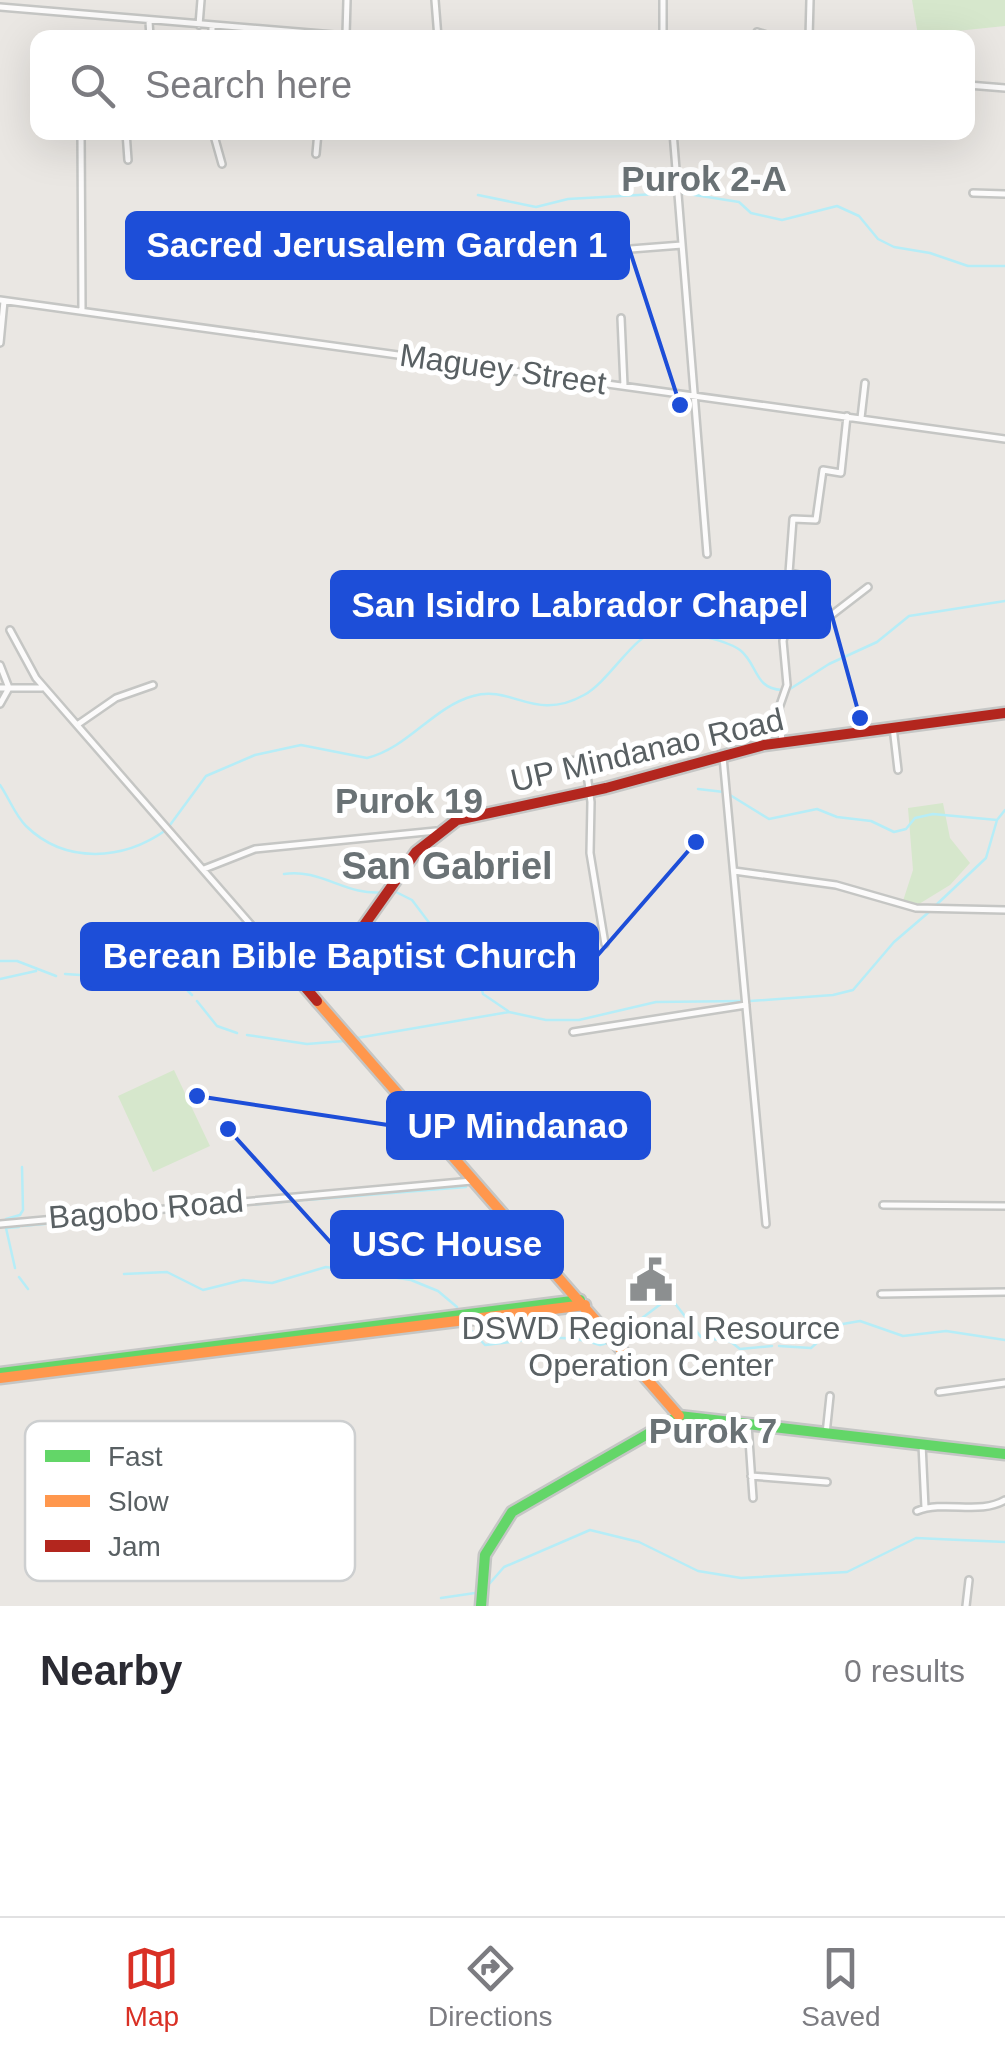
<!DOCTYPE html>
<html lang="en">
<head>
<meta charset="utf-8">
<style>
	body { margin:0; font-family:Helvetica,sans-serif; background:#f7f7f7; color:#2b2b33 }
	.list { margin:0; padding:0; list-style:none }
	h2 { display:flex; justify-content:space-between; align-items:center; height:130px; margin:0; padding:0 40px; font-size:42px }
	h2 small { font-size:32px; font-weight:400; color:#7c7c81 }
	.icon { flex:none; width:55px; height:55px; fill:none; stroke:currentColor; stroke-width:2; stroke-linecap:round; stroke-linejoin:round }
	.map { position:relative; flex:none; width:1005px; height:1606px; overflow:hidden }
	.search { position:absolute; background:#fff; box-shadow:0 10px 40px #0002; left:30px; right:30px; top:30px; height:110px; display:flex; align-items:center; gap:25px; box-sizing:border-box; padding:0 35px; border-radius:20px; color:#7c7c81; font-size:38px }
	.sheet { height:310px; background:#fff }
	nav { display:flex; justify-content:space-around; align-items:center; box-sizing:border-box; height:140px; border-top:2px solid #e1e1e2; background:#fff; font-size:28px; color:#7c7c81 }
	nav a { display:grid; justify-items:center; gap:5px }
	nav .on { color:#d93025 }
	.map>svg:first-child { display:block }
	.green { fill:#d6e7cc }
	.lines { fill:none; stroke-linecap:round; stroke-linejoin:round }
	.stream { stroke:#b6edf7; stroke-width:2.5 }
	.street-casing { stroke:#c5c6c4; stroke-width:10 }
	.fast-casing { stroke:#c5c6c5; stroke-width:15 }
	.slow-casing { stroke:#c5c6c5; stroke-width:15 }
	.jam-casing { stroke:#c5c6c5; stroke-width:15 }
	.street { stroke:#fcfbfb; stroke-width:5 }
	.fast { stroke:#63d668; stroke-width:10 }
	.slow { stroke:#ff974d; stroke-width:10 }
	.jam { stroke:#b3261e; stroke-width:10 }
	.labels { text-anchor:middle; stroke-width:10; stroke-linejoin:round; paint-order:stroke }
	.street-label { font-size:32px; fill:#596063; stroke:#fff }
	.poi-label { font-size:32px; fill:#596063; stroke:#fff }
	.neighbourhood-label { font-size:35px; font-weight:bold; fill:#6a7275; stroke:#fff }
	.quarter-label { font-size:38px; font-weight:bold; fill:#6a7275; stroke:#fff }
	.key { fill:#fff; stroke:#cdcfd0; stroke-width:2.5 }
	.key-label { font-size:28px; fill:#596063 }
	.leader { fill:none; stroke:#1d4ed8; stroke-width:4 }
	.callout-dot { fill:#1d4ed8; stroke:#fff; stroke-width:4 }
	.callout { fill:#1d4ed8; stroke:#1d4ed8; stroke-width:4 }
	.callout-label { font-size:35px; text-anchor:middle; font-weight:bold; fill:#fff }
</style>
</head>
<body>
<div class="map">
<svg width="1005" height="1606" viewBox="0 0 1005 1606">
	<rect width="100%" height="100%" fill="#eae7e3"/>
	<path class="green" d="M912,0H1005V26L918,35Z
		M943,803L950,838L970,863L950,885L919,904L903,901L913,870L908,808Z
		M174,1070L210,1146L153,1172L118,1096Z"/>
	<g class="lines">
		<path class="stream" d="M682,193L739,202L751,213L782,220L837,206L859,216L878,239L894,247L930,253L968,266H1005
			M478,195L536,207L568,199L674,193
			M790,689L829,664L877,642L909,616L1005,601
			M0,785C9,798 15,815 26,826C66,865 124,860 166,830
			M698,789L724,792
			M730,795L769,819L817,809L837,817L871,821L894,832L906,829L915,818L933,814L997,820
			M170,825L206,776L255,755L301,745L367,758C408,748 433,707 473,696C512,684 534,723 584,695C611,680 635,632 658,632C680,632 721,637 740,650C758,664 754,689 782,690
			M284,874C321,868 347,897 384,892
			M394,891L412,900L449,949L475,960L483,994L508,1011
			M935,906L986,858L997,820L1005,810
			M0,961H17L56,976
			M65,974L175,981L183,985
			M0,979L36,971
			M188,991L192,995
			M197,1001L217,1026L237,1033
			M750,1001L833,995L853,990L894,942L929,912
			M247,1035L307,1044L344,1041
			M357,1038L509,1012L546,1020H579L656,1002L743,1001
			M306,1200L466,1187
			M6,1219L20,1215L23,1210L22,1167
			M83,1220L303,1200
			M22,1226L77,1221
			M15,1268L6,1228L19,1227
			M124,1274L167,1272L203,1290L243,1280L272,1283L326,1267L411,1280L438,1291L457,1307
			M19,1277L28,1289
			M469,1328L485,1345C527,1341 559,1331 600,1345L611,1342
			M617,1337L670,1297L701,1337L731,1342L740,1349L772,1346
			M779,1346L811,1348L837,1325L860,1321L903,1336L946,1331L1005,1340
			M483,1591L504,1567L590,1530L639,1542L698,1571L741,1578L847,1572L916,1538L1005,1542
			M441,1598L475,1593"/>
		<g class="street-casing">
			<path id="street" d="M435,0L438,38
				M0,7L370,38
				M149,21L150,38
				M199,25L201,0
				M212,26V38
				M757,32L776,38
				M346,35L347,0
				M663,38V0
				M809,38L810,0
				M968,85L1005,88
				M81,132L82,309
				M126,132L128,160
				M213,132L222,164
				M673,132L707,554
				M316,154L318,132
				M677,186L716,189
				M973,193L1005,194
				M605,251L682,245
				M0,300L1005,439
				M621,318L624,386
				M0,343L4,301
				M861,418L865,383
				M792,616L829,617L868,587
				M10,630L36,678L299,980
				M0,665L9,688L0,704
				M0,688H42
				M77,725L116,698L153,685
				M893,727L898,770
				M782,742L779,708L787,685L783,641L799,575L789,573L793,519L816,520L823,470L841,473L847,416
				M723,757L766,1224
				M563,760L585,761L591,802L590,853L605,944
				M204,869L255,849L436,831
				M734,871L836,885L916,908L1005,910
				M573,1032L746,1005
				M883,1205L1005,1206
				M0,1224L472,1181
				M881,1294L1005,1292
				M939,1392L1005,1383
				M748,1425L753,1498
				M826,1434L830,1396
				M922,1444L925,1508
				M751,1476L827,1482
				M917,1511C945,1500 980,1515 1005,1500
				M966,1606L969,1580"/>
		</g>
		<g class="fast-casing">
			<path id="fast" d="M0,1373L580,1300
				M679,1416L1005,1454
				M481,1606L485,1555L512,1512L679,1416"/>
		</g>
		<g class="slow-casing">
			<path id="slow" d="M317,1001L679,1416
				M0,1378L585,1305"/>
		</g>
		<g class="jam-casing">
			<path id="jam" d="M317,1001L299,980L327,965L350,945L416,852L457,820L606,788L764,745L1005,713"/>
		</g>
		<use href="#street" class="street"/>
		<use href="#fast" class="fast"/>
		<use href="#slow" class="slow"/>
		<use href="#jam" class="jam"/>
	</g>
	<defs>
		<g id="civic-bare" transform="scale(3.45)"><path d="M-.6-6.5H3V-4.5H.6V-3L4-1V1h2V6H-6V1h2V-1L-.6-3ZM-1.2 2.5V6h2.4V2.5Z" fill="#8c8f90" stroke="#fff" stroke-width="2.5" paint-order="stroke"/></g>
	</defs>
	<g fill-rule="evenodd">
		<use href="#civic-bare" x="651" y="1280"/>
	</g>
	<g class="labels">
		<g class="street-label">
			<text transform="translate(503 369) rotate(8)" y="11">Maguey Street</text>
			<text transform="translate(647 750) rotate(-13)" y="11">UP Mindanao Road</text>
			<text transform="translate(146 1209) rotate(-5)" y="11">Bagobo Road</text>
		</g>
		<g class="poi-label">
			<text x="651" y="1339">DSWD Regional Resource<tspan x="651" dy="37">Operation Center</tspan></text>
		</g>
		<g class="neighbourhood-label">
			<text x="704" y="191">Purok 2-A</text>
			<text x="409" y="813">Purok 19</text>
			<text x="713" y="1443">Purok 7</text>
		</g>
		<g class="quarter-label">
			<text x="447" y="879">San Gabriel</text>
		</g>
	</g>
	<rect x="25" y="1421" width="330" height="160" rx="15" class="key"/>
	<rect x="45" y="1450" width="45" height="12" fill="#63d668"/>
	<rect x="45" y="1495" width="45" height="12" fill="#ff974d"/>
	<rect x="45" y="1540" width="45" height="12" fill="#b3261e"/>
	<g class="key-label">
		<text x="108" y="1466">Fast</text>
		<text x="108" y="1511">Slow</text>
		<text x="108" y="1556">Jam</text>
	</g>
	<path class="leader" d="M680 405L628 245M860 718L829 605M696 842L597 956M197 1096L388 1125M228 1129L332 1244"/>
	<g class="callout-dot">
		<circle cx="680" cy="405" r="10"/>
		<circle cx="860" cy="718" r="10"/>
		<circle cx="696" cy="842" r="10"/>
		<circle cx="197" cy="1096" r="10"/>
		<circle cx="228" cy="1129" r="10"/>
	</g>
	<g class="callout">
		<rect x="127" y="213" width="501" height="65" rx="10"/>
		<rect x="332" y="572" width="497" height="65" rx="10"/>
		<rect x="82" y="924" width="515" height="65" rx="10"/>
		<rect x="388" y="1093" width="261" height="65" rx="10"/>
		<rect x="332" y="1212" width="230" height="65" rx="10"/>
	</g>
	<g class="callout-label">
		<text x="377" y="257">Sacred Jerusalem Garden 1</text>
		<text x="580" y="617">San Isidro Labrador Chapel</text>
		<text x="340" y="968">Berean Bible Baptist Church</text>
		<text x="518" y="1138">UP Mindanao</text>
		<text x="447" y="1256">USC House</text>
	</g>
</svg>
<div class="search"><svg class="icon" aria-label="search" viewBox="0 0 24 24"><circle cx="10" cy="10" r="6"/><path d="M15 15l6 6"/></svg>Search here</div>
</div>
<section class="sheet">
<h2>Nearby<small>0 results</small></h2>
<ul class="list">
</ul>
</section>
<nav>
<a class="on"><svg class="icon" aria-label="map" viewBox="0 0 24 24"><path d="M3 6l6-2 6 2 6-2v14l-6 2-6-2-6 2zM9 4v14M15 6v14"/></svg>Map</a>
<a><svg class="icon" aria-label="directions" viewBox="0 0 24 24"><path d="M12 3l9 9-9 9-9-9zM9 14v-3h6M13 9l2 2-2 2"/></svg>Directions</a>
<a><svg class="icon" aria-label="saved" viewBox="0 0 24 24"><path d="M7 4h10v16l-5-4-5 4z"/></svg>Saved</a>
</nav>
</body>
</html>
